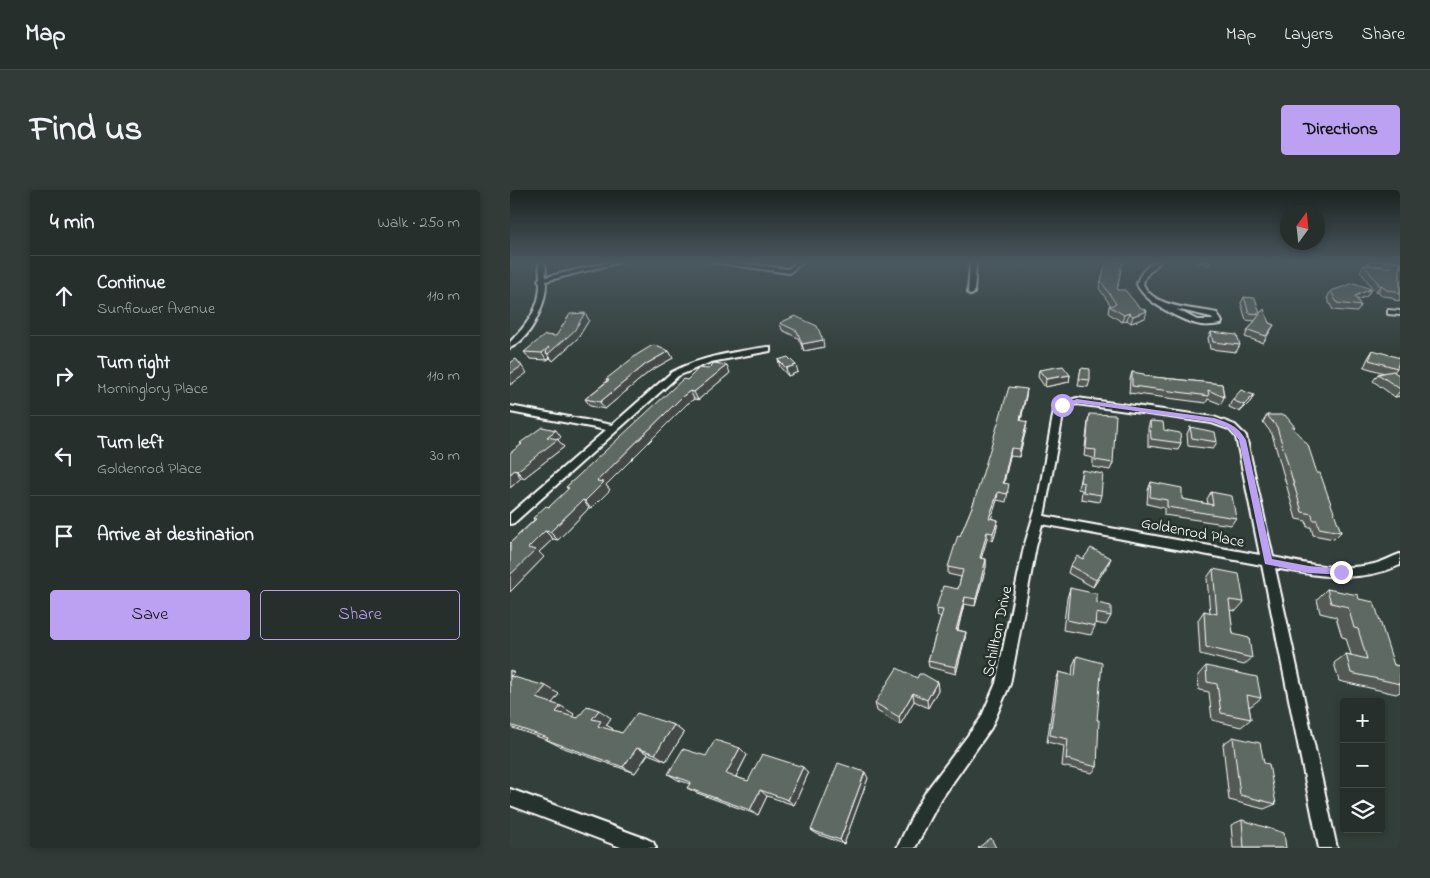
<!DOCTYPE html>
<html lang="en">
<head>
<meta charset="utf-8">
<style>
	body { margin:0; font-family:"Indie Flower",sans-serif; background:#323b38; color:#f1f3f6 }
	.controls { position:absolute; right:15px; bottom:15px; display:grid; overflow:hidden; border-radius:5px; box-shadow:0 2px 8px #0003 }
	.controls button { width:45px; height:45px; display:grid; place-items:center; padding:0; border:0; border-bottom:1px solid #424a48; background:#262f2c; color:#f1f3f6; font:25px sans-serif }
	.compass { position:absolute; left:770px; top:15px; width:45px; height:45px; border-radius:50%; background:#262f2c; box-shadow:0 2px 8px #0003; rotate:15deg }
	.stop { position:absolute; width:15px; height:15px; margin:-11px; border:4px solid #bca0f2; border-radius:50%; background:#fff }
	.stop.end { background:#bca0f2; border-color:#fff; box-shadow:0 1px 5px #0008 }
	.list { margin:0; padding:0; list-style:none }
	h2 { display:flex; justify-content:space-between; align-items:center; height:65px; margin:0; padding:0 20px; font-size:21px }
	h2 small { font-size:16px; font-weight:400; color:#a4a9a9 }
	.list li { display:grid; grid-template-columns:32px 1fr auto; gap:15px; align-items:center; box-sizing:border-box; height:80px; padding:0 20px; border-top:1px solid #424a48 }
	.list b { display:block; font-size:19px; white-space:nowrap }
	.list p { margin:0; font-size:16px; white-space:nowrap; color:#a4a9a9 }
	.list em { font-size:16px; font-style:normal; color:#a4a9a9 }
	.actions { display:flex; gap:10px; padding:15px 20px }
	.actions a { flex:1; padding:11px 0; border:1px solid #bca0f2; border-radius:5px; text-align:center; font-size:18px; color:#bca0f2 }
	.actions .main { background:#bca0f2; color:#111 }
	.icon { flex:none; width:28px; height:28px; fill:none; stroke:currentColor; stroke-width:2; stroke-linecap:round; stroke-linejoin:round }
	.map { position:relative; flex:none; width:890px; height:658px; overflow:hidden; border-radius:5px }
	header { display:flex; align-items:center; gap:30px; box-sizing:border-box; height:70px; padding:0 25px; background:#262f2c; border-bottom:1px solid #424a48 }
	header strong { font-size:24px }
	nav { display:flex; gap:28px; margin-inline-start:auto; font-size:18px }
	.intro { display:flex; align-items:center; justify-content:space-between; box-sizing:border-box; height:120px; padding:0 30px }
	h1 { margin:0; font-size:35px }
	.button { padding:12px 22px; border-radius:5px; background:#bca0f2; color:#111; font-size:18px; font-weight:700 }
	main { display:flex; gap:30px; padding:0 30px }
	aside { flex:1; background:#262f2c; border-radius:5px; box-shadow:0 2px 8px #0003 }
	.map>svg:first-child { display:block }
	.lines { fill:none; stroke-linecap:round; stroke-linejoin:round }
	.street-casing { stroke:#fff; stroke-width:4 }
	.street { fill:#26332d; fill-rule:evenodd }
	.wall { fill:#525a56; stroke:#fff }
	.shaded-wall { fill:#424a46; stroke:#fff }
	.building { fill:#5f6964; stroke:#fff }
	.route { fill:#bca0f2 }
	.labels { text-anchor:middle; stroke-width:5; stroke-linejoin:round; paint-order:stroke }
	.street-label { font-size:16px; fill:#fff; stroke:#26332d }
</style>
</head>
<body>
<header>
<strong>Map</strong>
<nav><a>Map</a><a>Layers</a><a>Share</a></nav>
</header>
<div class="intro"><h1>Find us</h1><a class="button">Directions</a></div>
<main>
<aside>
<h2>4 min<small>Walk · 250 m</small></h2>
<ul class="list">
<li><svg class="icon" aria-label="ahead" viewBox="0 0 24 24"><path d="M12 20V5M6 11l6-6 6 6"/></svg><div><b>Continue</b><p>Sunflower Avenue</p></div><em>110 m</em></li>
<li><svg class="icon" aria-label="right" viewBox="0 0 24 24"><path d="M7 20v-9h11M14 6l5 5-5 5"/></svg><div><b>Turn right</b><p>Morninglory Place</p></div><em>110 m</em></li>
<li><svg class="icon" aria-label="left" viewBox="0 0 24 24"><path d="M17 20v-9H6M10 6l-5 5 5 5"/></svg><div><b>Turn left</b><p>Goldenrod Place</p></div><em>30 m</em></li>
<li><svg class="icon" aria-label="arrive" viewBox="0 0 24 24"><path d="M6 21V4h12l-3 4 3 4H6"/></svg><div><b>Arrive at destination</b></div></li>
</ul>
<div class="actions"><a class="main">Save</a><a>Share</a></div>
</aside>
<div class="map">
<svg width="890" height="658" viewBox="0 0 890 658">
	<rect width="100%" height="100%" fill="#333f3a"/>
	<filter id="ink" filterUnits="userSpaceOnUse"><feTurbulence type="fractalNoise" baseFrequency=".02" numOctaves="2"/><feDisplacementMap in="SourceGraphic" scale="10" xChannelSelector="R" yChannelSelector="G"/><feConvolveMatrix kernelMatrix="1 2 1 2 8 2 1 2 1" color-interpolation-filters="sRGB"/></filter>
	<g filter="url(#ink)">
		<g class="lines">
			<g class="street-casing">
				<path id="street" d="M29,72H35L36,87L100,72H110L36,91C37,113 21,149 0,158V152C17,135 31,117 30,92L28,90L30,88Z
					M202,72H218L278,79L287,72H293L279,83Z
					M460,72H466L464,103L461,105L458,103Z
					M644,72H650C643,80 635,83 633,94C643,118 684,118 707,123L712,132L711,134C704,135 697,136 691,135C673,132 633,111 627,94C629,84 635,78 644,72ZM666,119L701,127L703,130H687Z
					M858,72H890V76L861,74Z
					M878,120L890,121V125L878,124Z
					M257,157H260V161L201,172L168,186L4,333L0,334V324L96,240L0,222V216L102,235L162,182C192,166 224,162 257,157Z
					M567,208L704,227L725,235L736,246L763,367C796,374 830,382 864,374C873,372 881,367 890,364V375C849,394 807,386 765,378L827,658H809L752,375L532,334L526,357L500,494L481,538L429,612L405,658H387L405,620L417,600L471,528L486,493L514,357L527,314L544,220L549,213ZM567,214L702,233L719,239L726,247L750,365L534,326L554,220L555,217Z
					M0,599L137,649L143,652L146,658H113L0,615Z"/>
			</g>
			<use href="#street" class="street"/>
		</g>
		<path class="wall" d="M596,72H616L612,75L607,100L635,128L621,133L617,130L612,132L598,123L599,116H601L589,98Z
			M687,72H702L699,75Z
			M875,72H890V111L884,110L882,107L872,106L868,101L865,102L850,81L854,75L871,77Z
			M861,99L857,106L847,110L851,116L847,122L823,120L817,108L821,101Z
			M734,107L759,133L764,135L753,153L735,147L738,140L745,131L736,130L731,113Z
			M285,126L314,157L294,161L288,148L272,140L270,133Z
			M79,130L68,148L43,171L40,168L37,170L20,169L14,162Z
			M701,142L730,155L726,162L700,159L698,148Z
			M863,160L887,178L884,182L890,186V206L885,207L863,191L868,184L874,183L854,177L858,168Z
			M159,161L163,168L140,181L95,219L80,216L75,209L97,191L96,189Z
			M268,170L288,182L278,186L270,177Z
			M571,178L580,190L578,197L568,196Z
			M529,180L560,185L559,192L535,197L528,187Z
			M622,182L634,186L712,194L714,207L711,214L698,209L696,213L619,203L620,189Z
			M220,183L188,210L184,209L177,214L96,295L100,300L81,319L79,318L48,350L43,349L29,362L34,367L0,402V353L24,330L23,328L39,317L58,300L56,297L177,190Z
			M517,199L511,231L516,239L509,267L500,266L494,293L498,302L496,312L487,310L481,328L488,330L487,337L483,351L477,349L471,368L476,369V377L465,416L454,414L448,440L456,442L455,448L446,484L419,477L418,471L431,427L427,426L426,419L448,399L451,387L438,384V377L464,312Z
			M744,205L740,212L730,222L719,217L722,210Z
			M579,224L603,273L600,280L583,277V268L574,266L578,231Z
			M757,225L785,237L783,239L807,283L831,342L824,349L803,345L801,337H797L796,331L786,329L762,244L753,232Z
			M640,231L671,253L668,260L638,256V238Z
			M680,237L707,252L703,259L678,256L677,244Z
			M51,247L48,250L54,257L14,288H11L0,298L11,254L10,253Z
			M572,280L591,305L589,312L571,309L572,300L568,299Z
			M641,292L672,309L698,314L697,309L701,302L726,328L721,335L654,325V318L637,314L638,300Z
			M573,369L598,375L583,397L558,383L560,376Z
			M703,379L734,412L726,421L720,420L723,444L742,468L734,475L690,464L688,430L694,421L700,423L697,388Z
			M560,398L587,413L601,426L596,435L585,433V436L581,445L553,440L557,408Z
			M817,399L849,409L884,475L890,476V502L886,504L829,491L824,473L836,464L841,465L836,448L832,447L826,427L810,423L807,409Z
			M567,466L587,530V577L582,583L552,576L554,556L537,552L546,491L549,482L562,486L563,475Z
			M696,476L751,508L741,516H739L741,529L731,537L702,530L699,502L689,500L688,485Z
			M0,480L4,483L1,486L49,504L42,513L64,524L62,527L68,528H101L96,535L103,539L102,540L112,543L164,535L174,543L156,571L138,564L125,583L51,557L37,550L0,537Z
			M407,488L427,492L428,500L418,518L404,511L390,535L367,521L365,513Z
			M723,547L754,573L766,614L754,619L719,610L713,554Z
			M237,565L226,587L238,591L293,577L298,584L284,615L257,606L248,625L187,603L177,598L180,594L168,590L158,584L196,566Z
			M358,588L334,654L307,644L301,640Z
			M732,630L776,658H723L721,635Z"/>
		<path class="shaded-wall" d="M872,95L868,101L865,102L870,96Z
			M861,99L857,106L841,112L845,106Z
			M637,121L635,128L621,133L623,126Z
			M75,123L79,130L68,148L43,171L36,162L40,168L37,170L32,163Z
			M619,123L617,130L612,132L614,125Z
			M313,150L314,157L294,161L292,154Z
			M159,161L163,168L140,181L95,219L90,212L136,174Z
			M6,169L17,183L0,195V184Z
			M217,175L220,183L188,210L184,202Z
			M286,175L288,182L278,186L276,178Z
			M560,185L559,192L535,197L536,189Z
			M517,199L516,207L509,238L510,230Z
			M180,201L184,209L177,214L96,295L100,300L81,319L75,311L87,291L173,206Z
			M890,201V206L885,207Z
			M744,205L740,212L730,222L734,215Z
			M517,232L516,239L509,267L510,259Z
			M46,240L51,247L48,250L54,257L14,288L7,281L37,247Z
			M501,258L500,266L492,301L493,293Z
			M5,280L11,288L0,298V284Z
			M488,302L487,310L479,336V328Z
			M73,310L79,318L48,350L40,342Z
			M488,330L487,337L483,351V343Z
			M35,341L43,349L29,362L34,367L0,402V385L18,358Z
			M477,342V349L469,376L470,368Z
			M601,368L598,375L583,397L586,390Z
			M476,369V377L465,416L466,409Z
			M455,407L454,414L446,446V440Z
			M456,442L455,448L446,484V477Z
			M0,480L4,483L0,487Z
			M427,492L428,500L418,518L417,510Z
			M36,496L49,504L40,516L26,508Z
			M403,503L404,511L390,535L389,527Z
			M51,516L64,524L60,530L46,522Z
			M89,520L101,528L96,535L103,539L100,543L88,536L82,529Z
			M164,535L174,543L156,571L145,564Z
			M127,558L138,564L125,583L113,577Z
			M230,558L237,565L224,590L216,584Z
			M293,577L298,584L284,615L278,610Z
			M355,582L358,588L334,654L330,650Z
			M250,600L257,606L248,625L240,620Z"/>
		<path class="building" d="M596,72H612L607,100H615L628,116L637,121L623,126L619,123L614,125L599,116L606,114L591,91Z
			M876,72H890V104H889L886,101L876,100L872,95L870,96L854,75L881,78Z
			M844,93L861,99L845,106L851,116L827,113L821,101Z
			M734,107L745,108L750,123L754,119L759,133L764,135L756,146L738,140L750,124L739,123Z
			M75,123L64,141L38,164L36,162L39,157L32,163L14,162L35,145L46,146L60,124Z
			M285,126L307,136L313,150L292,154L287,141L270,133Z
			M701,142L727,145L730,155L703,152Z
			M143,155L159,161L136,174L90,212L75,209L99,190L96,189L128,164Z
			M863,160L890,168L887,178L859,170Z
			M278,167L286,175L276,178L268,170Z
			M6,169L12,176L0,184V173Z
			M204,173L217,175L184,202L180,201L173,206L87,291L94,292L75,311L73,310L40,342L35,341L18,358L26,360L0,385V353L26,329L23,328L36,316L39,317L59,298L56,297L173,189L177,190L189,178L198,179Z
			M553,176L560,185L536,189L529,180Z
			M571,178L580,179V190L569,189Z
			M883,181L890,186V199L868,184Z
			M622,182L634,184V186L712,194L714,207L698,200L699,206L622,196Z
			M499,197L517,199L510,230L517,232L510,259L501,258L493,293L499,294L497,304L488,302L479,328L488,330L483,343L477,342L470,368L476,369L466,409L455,407L446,440L456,442L446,477L418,471L433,420L426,419L433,396L448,399L453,380L438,377L448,345L450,346L464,312Z
			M731,200L744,205L734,215L722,210Z
			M579,224L606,225L603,273L585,270L586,260L576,259Z
			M757,225H775L785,237H782L798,255L807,283H810L831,342L809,338L807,330H803L802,324L792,322L767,237Z
			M640,231L653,232L654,240L670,243L671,253L641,249Z
			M32,237L46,240L37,247L48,249L7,281L5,280L0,284V263L12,254L10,253Z
			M680,237L705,242L707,252L682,248Z
			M572,280L593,284L591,305L573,302L574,293L570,292Z
			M641,292L672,298V309L703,315L701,302L722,306L726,328L657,317V310L640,307Z
			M581,358L601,368L586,390L560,376L567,366L573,369Z
			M703,379L729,384L734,412L719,410L723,444L739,448L742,468L696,457L694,421L707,424Z
			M560,398L587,404V413L601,416V426L586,423L585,436L557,430Z
			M817,399L848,405L849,409L864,412L884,475L890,476V494L841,483L836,464L857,469L848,439L844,438L838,417L821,413Z
			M567,466L592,473L587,530H589L587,577L556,569L558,549L540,545L549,482L565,486Z
			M696,476L747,487L751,508L737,505L741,529L711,523L707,494L697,492Z
			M387,478L407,488L409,484H413L427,492L417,510L403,503L389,527L365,513Z
			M0,486L36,496L26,508L51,516L46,522L68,528L77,516L89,520L82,529L91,531L88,536L112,543L127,523L164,535L145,564L127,558L113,577L37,550L38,548L0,535Z
			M723,547L750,553L754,573L759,574L766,614L730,605Z
			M205,550L230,558L216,584L238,591L252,564L293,577L278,610L250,600L240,620L177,598L181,592L158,584L173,559L196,566Z
			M328,573L355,582L330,650L301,640Z
			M732,630L774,643L776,658H734Z
			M481,648L486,658H468Z"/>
	</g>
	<linearGradient id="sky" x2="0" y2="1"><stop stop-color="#1c2320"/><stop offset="0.44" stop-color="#4a5860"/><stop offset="1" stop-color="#4a5860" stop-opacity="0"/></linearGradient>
	<rect width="890" height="164" fill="url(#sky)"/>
	<path class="route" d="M567,209L704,228C719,233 728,236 736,250L762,369L799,376L831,379L835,382L834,385L799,383L755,374L729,250L720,239L703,232L576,214L567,213L552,217L549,215Z"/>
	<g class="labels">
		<g class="street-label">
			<text transform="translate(683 341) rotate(11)" y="6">Goldenrod Place</text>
			<text transform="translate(486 441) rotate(-78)" y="6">Schillton Drive</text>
		</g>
	</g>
</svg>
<div class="controls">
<button>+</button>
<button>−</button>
<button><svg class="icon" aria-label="layers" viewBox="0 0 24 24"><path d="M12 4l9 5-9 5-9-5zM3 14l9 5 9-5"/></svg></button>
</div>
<svg class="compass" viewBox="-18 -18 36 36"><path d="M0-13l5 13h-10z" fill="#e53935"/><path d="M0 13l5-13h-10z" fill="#a4a9a9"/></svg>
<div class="stop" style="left:552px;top:215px"></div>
<div class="stop end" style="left:831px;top:382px"></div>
</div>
</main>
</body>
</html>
